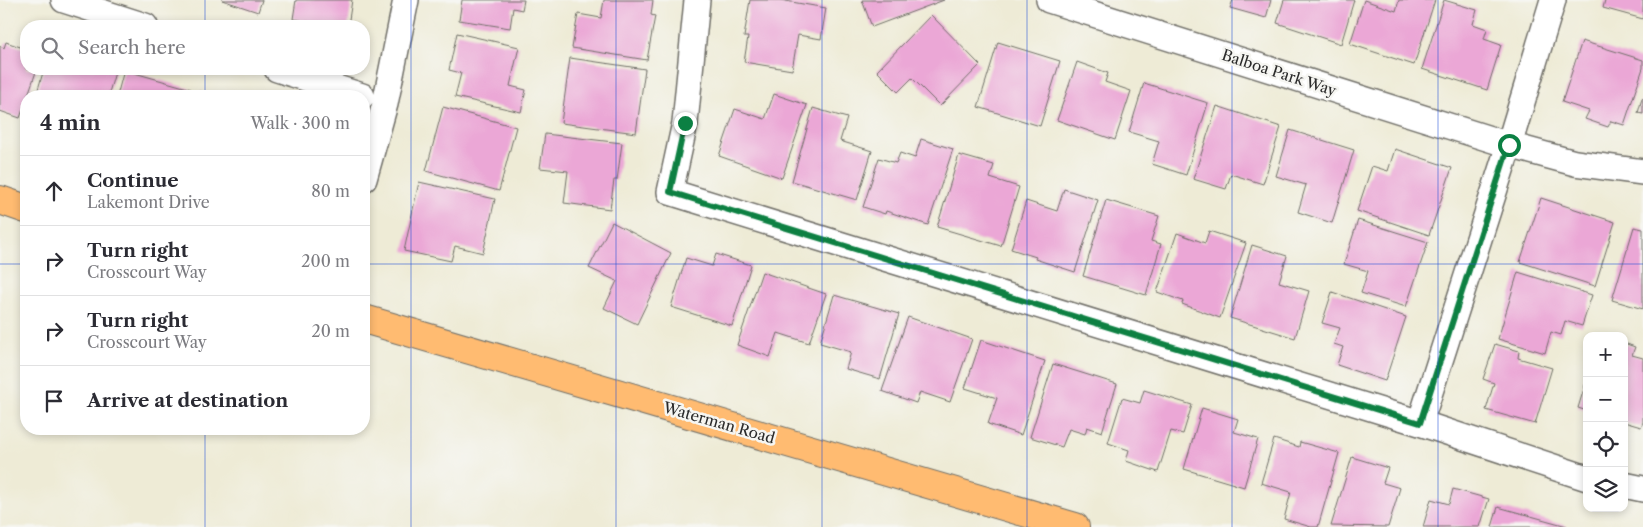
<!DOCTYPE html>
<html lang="en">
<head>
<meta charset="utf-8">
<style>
	body { margin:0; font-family:"Libre Caslon Text",serif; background:#f2f2f3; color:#2b2b33 }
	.controls { position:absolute; right:15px; bottom:15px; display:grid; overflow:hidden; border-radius:10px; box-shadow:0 2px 8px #0003 }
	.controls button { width:45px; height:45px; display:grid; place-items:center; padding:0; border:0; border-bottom:1px solid #e1e1e2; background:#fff; color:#2b2b33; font:25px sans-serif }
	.stop { position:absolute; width:15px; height:15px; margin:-11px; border:4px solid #0b8043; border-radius:50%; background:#fff }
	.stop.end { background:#0b8043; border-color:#fff; box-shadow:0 1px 5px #0008 }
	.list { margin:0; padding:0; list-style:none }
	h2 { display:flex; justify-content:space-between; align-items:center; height:65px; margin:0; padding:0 20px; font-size:21px }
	h2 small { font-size:16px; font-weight:400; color:#7c7c81 }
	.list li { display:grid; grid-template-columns:32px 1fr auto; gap:15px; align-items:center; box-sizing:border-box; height:70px; padding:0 20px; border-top:1px solid #e1e1e2 }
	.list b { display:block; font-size:19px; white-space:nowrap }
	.list p { margin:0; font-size:16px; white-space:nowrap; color:#7c7c81 }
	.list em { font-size:16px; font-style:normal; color:#7c7c81 }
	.icon { flex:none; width:28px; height:28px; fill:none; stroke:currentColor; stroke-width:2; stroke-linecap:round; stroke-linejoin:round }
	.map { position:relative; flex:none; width:1643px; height:527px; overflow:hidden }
	.search { position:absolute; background:#fff; box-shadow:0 2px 8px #0003; left:20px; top:20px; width:350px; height:55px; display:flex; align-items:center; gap:12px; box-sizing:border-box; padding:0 18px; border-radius:20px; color:#7c7c81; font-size:19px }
	.panel { position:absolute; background:#fff; box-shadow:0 2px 8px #0003; left:20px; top:90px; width:350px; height:345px; border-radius:20px }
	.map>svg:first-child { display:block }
	.building { fill:#eba7d6 }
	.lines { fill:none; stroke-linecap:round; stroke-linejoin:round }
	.minor-casing { stroke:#6f6e67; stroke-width:28 }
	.major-casing { stroke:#6f6e67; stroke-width:30 }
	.minor { stroke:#fff; stroke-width:25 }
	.major { stroke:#ffbb71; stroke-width:28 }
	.route { stroke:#0b8043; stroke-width:6 }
	.grid { fill:none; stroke:#1d4ed8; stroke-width:1; stroke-opacity:0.55 }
	.labels { text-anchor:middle; stroke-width:5; stroke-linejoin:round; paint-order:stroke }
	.street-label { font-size:15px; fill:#2b2b2b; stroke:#f6f6f2 }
</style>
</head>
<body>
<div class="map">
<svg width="1643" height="527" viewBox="0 0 1643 527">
	<rect width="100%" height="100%" fill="#f6f6f2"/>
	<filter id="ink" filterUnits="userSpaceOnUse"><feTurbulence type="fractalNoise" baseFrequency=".02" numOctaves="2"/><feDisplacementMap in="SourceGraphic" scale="10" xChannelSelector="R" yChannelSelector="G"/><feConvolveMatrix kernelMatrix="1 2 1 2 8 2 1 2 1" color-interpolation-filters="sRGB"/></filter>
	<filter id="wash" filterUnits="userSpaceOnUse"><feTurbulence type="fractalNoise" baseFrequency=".0096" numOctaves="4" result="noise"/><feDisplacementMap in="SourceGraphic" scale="20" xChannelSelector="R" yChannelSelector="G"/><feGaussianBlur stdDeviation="1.12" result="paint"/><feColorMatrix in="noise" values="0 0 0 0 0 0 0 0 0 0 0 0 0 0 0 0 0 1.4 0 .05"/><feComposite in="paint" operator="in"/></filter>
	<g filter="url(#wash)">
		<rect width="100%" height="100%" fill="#eeebd6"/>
		<g id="blocks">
			<path class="building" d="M222,0H262L258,12Z
				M296,0H352L348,26H336L293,19Z
				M462,0H524L522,10L513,8L510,28L459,20Z
				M604,0H653L651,15L655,16L647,60L572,48L578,14L601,18Z
				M750,0H780L826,8L821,39L798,35L792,70L744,62L748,37H744Z
				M862,0H944L872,27Z
				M1233,0H1271L1266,18L1230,8Z
				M1284,0H1354L1341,44L1277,23Z
				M1364,0L1396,11L1399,0H1435L1414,65L1350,44Z
				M1444,0L1477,10L1473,24L1487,29L1484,39L1501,45L1487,90L1422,69Z
				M1605,0H1643V19L1603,8Z
				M931,15L980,65L940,106L912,78L898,92L877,71Z
				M457,33L519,47L510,86L526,90L521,112L455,97L461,73L449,70Z
				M1582,41L1643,60V68L1624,125L1611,121L1608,127L1585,119L1589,111L1562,102Z
				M6,42L26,49V69H37L20,118L0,111V46L4,48Z
				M998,42L1060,61L1040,126L978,107Z
				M570,58L645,69L636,133L561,123Z
				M1077,62L1108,73L1105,82L1131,91L1115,140L1057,120Z
				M44,69H116L108,96H36Z
				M124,70L191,89L188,96H117Z
				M1144,83L1208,103L1186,175L1152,164L1159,141L1129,132Z
				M199,91L214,96H198Z
				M774,94L807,105L782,178L719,156L735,109L765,119Z
				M1642,98H1643V114L1638,113Z
				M1217,106L1281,127L1263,184L1231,174L1226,189L1193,179Z
				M443,107L516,127L499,191L426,171Z
				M813,108L847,118L840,141L872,151L857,200L792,181Z
				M1290,130L1354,150L1332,223L1298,212L1306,185L1276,176Z
				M545,134L622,143L617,180H614L610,209L564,203L568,171L540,168Z
				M921,139L953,149L928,225L886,211L885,214L863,207L879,158L896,163L900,153L915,158Z
				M1395,149L1452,168L1429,235L1357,211L1372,166L1388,171Z
				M959,155L994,165L990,178L1019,187L1001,246L937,227Z
				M419,182L495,199L483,253L455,246L451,261L404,251Z
				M1064,189L1098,200L1075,272L1035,259L1036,257L1011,249L1026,201L1057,211Z
				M1541,198L1615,222L1595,286L1520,262Z
				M1106,200L1159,216L1151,241L1161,244L1146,295L1083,276Z
				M1358,220L1428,242L1406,307L1361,293L1368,271L1344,264Z
				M612,222L671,253L637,324L604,308L617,281L589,268Z
				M1634,227L1643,229V309L1612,300Z
				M1209,231L1246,243L1220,318L1182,304L1183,301L1157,292L1177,233L1205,243Z
				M1252,245L1287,256L1279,282L1309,291L1295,338L1230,318Z
				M716,254L751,265L732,326L671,307L686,258L712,266Z
				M762,272L826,294L809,343L778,333L770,357L737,345Z
				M1518,272L1592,295L1582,326L1565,321L1561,335L1551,332L1545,353L1498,339Z
				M1332,292L1406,317L1385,381L1337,365L1343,347L1334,344L1340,328L1322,323Z
				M834,295L899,314L880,379L846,369L851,352L820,343Z
				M908,317L972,339L950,402L920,392L916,403L882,391Z
				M981,340L1045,361L1021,435L988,424L997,398L965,388Z
				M1624,343L1635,347L1632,355L1643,358V422L1641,427L1624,422Z
				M1495,344L1519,351L1518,358L1552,368L1535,424L1486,410L1494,383L1483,379Z
				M1053,364L1117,384L1102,432L1087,427L1085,434L1069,429L1062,447L1030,437Z
				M1586,382H1587V411L1578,408Z
				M1144,390L1192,405L1183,434L1171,431L1158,472L1126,461L1129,450L1108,443L1122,398L1140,403Z
				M1202,408L1238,419L1234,432L1258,439L1244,487L1184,469Z
				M1274,439L1299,447L1300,442L1339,453L1318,527H1311L1284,519L1291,492L1261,483Z
				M1352,457L1388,468L1383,483L1400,488L1388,527L1331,526Z
				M1453,489L1489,499L1480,527H1423L1431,499L1449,504Z
				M1498,507L1567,526V527H1492Z"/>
		</g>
	</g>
	<g filter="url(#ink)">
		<use href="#blocks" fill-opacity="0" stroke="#6f6e67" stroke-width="1"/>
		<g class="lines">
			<g class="minor-casing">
				<path id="minor" d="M64,0L145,26
					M697,0L685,123L670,192L1420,423L1587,478
					M1049,0L1509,145L1575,163L1643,172
					M277,69L362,96
					M364,179L385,104L406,0
					M1420,423L1509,145L1553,0
					M1624,485L1643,489"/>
			</g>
			<g class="major-casing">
				<path id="major" d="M0,200L26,209
					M364,319L1075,527"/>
			</g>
			<use href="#minor" class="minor"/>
			<use href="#major" class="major"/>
		</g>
	</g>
	<g class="lines" filter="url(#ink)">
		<path class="route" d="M685,123L670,192L1420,423L1509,145"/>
	</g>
	<path class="grid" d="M205,0V26M411,0V527M616,0V527M822,0V527M1027,0V527M1232,0V527M1438,0V527M205,69V96M0,264H26M364,264H1643M205,429V527"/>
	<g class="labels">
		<g class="street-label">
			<text transform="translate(1279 73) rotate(18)" y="5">Balboa Park Way</text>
			<text transform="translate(719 423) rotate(16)" y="5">Waterman Road</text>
		</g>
	</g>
</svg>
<div class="controls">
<button>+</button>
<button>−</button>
<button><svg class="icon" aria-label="locate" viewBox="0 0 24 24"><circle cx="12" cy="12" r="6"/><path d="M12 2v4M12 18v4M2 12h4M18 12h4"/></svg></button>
<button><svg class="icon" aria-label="layers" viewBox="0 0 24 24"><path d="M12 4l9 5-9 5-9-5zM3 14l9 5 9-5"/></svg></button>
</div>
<div class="stop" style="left:1509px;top:145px"></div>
<div class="stop end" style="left:685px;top:123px"></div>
<div class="search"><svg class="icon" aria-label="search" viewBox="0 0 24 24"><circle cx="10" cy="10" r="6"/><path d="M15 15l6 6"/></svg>Search here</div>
<section class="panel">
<h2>4 min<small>Walk · 300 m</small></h2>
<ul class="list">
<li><svg class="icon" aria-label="ahead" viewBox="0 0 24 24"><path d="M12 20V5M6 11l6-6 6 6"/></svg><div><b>Continue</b><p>Lakemont Drive</p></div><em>80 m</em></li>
<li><svg class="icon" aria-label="right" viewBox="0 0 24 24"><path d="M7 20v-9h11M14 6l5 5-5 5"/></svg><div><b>Turn right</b><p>Crosscourt Way</p></div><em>200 m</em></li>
<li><svg class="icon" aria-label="right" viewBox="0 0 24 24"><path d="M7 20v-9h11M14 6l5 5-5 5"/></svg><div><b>Turn right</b><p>Crosscourt Way</p></div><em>20 m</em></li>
<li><svg class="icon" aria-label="arrive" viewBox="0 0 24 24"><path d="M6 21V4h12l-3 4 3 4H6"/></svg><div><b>Arrive at destination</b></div></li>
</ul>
</section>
</div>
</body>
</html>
